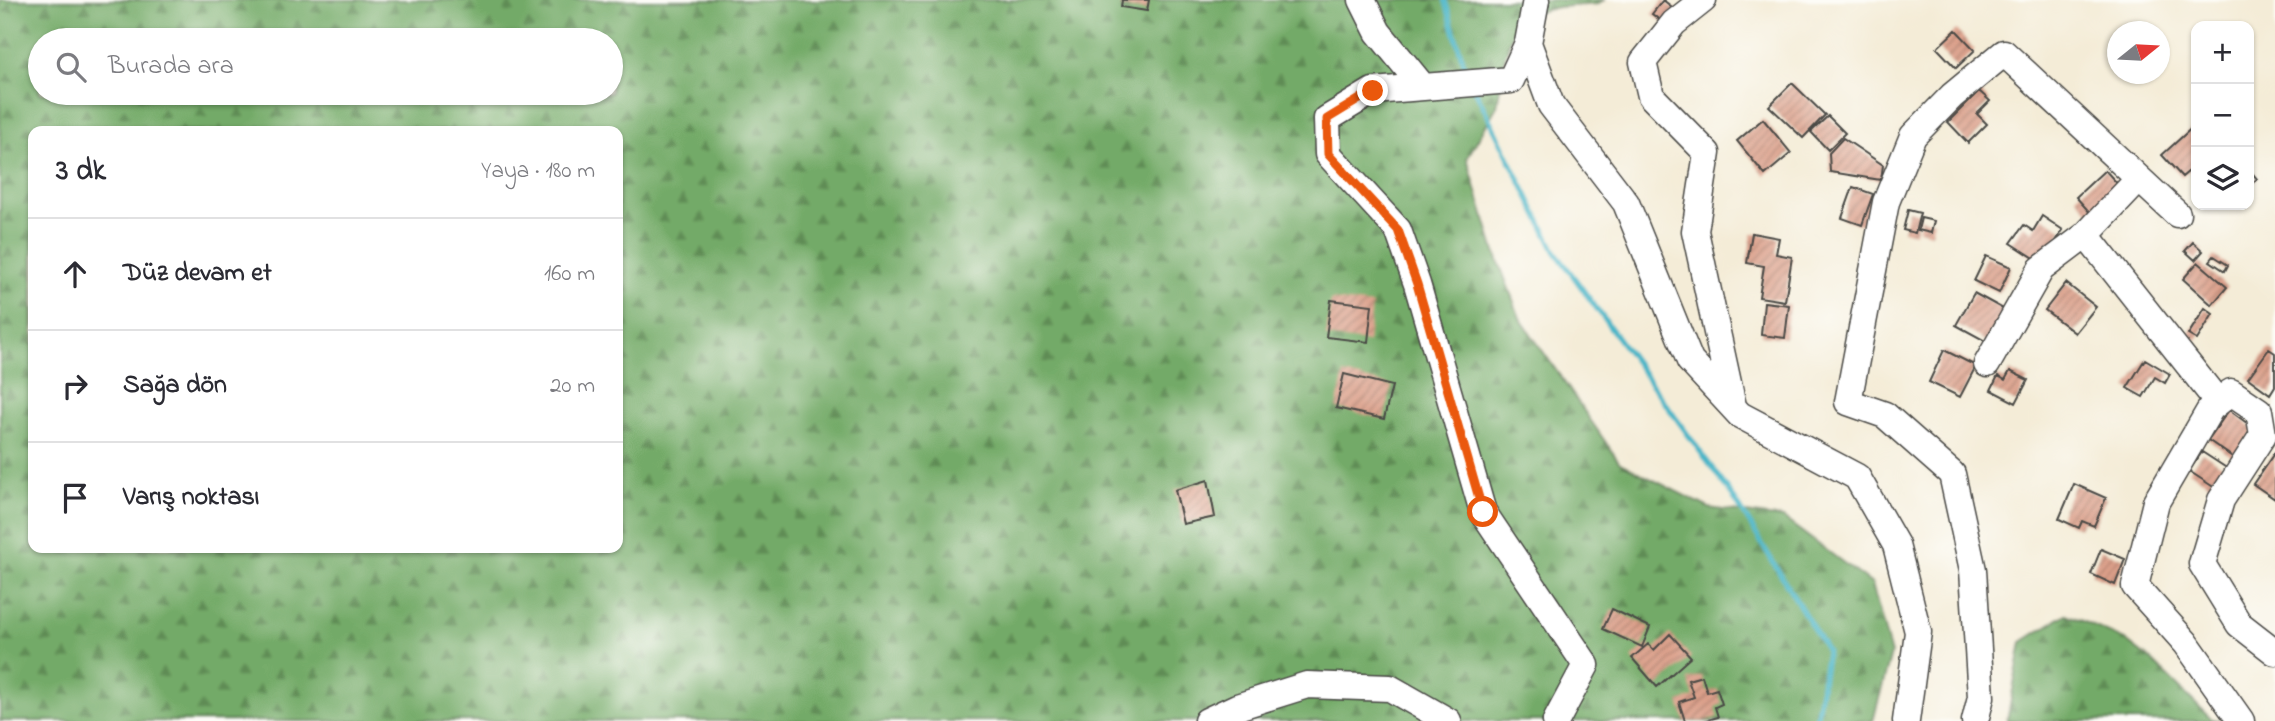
<!DOCTYPE html>
<html lang="tr">
<head>
<meta charset="utf-8">
<style>
	body { margin:0; font-family:"Indie Flower",sans-serif; background:#f2f2f3; color:#2b2b33 }
	.controls { position:absolute; right:21px; top:21px; display:grid; overflow:hidden; border-radius:14px; box-shadow:0 2px 5px #0004 }
	.controls button { width:63px; height:63px; display:grid; place-items:center; padding:0; border:0; border-bottom:2px solid #e1e1e2; background:#fff; color:#2b2b33; font:35px sans-serif }
	.compass { position:absolute; left:2107px; top:21px; width:63px; height:63px; border-radius:50%; background:#fff; box-shadow:0 2px 5px #0004; rotate:72deg }
	.stop { position:absolute; width:21px; height:21px; margin:-16px; border:5px solid #ea580c; border-radius:50%; background:#fff }
	.stop.end { background:#ea580c; border-color:#fff; box-shadow:0 2px 7px #0008 }
	.list { margin:0; padding:0; list-style:none }
	h2 { display:flex; justify-content:space-between; align-items:center; height:91px; margin:0; padding:0 28px; font-size:30px }
	h2 small { font-size:23px; font-weight:400; color:#7c7c81 }
	.list li { display:grid; grid-template-columns:46px 1fr auto; gap:21px; align-items:center; box-sizing:border-box; height:112px; padding:0 28px; border-top:2px solid #e1e1e2 }
	.list b { display:block; font-size:26px; white-space:nowrap }
	.list em { font-size:23px; font-style:normal; color:#7c7c81 }
	.icon { flex:none; width:38px; height:38px; fill:none; stroke:currentColor; stroke-width:2; stroke-linecap:round; stroke-linejoin:round }
	.map { position:relative; flex:none; width:2275px; height:721px; overflow:hidden }
	.search { position:absolute; background:#fff; box-shadow:0 2px 5px #0004; left:28px; top:28px; width:595px; height:77px; display:flex; align-items:center; gap:18px; box-sizing:border-box; padding:0 24px; border-radius:38px; color:#7c7c81; font-size:26px }
	.panel { position:absolute; background:#fff; box-shadow:0 2px 5px #0004; left:28px; top:126px; width:595px; height:427px; border-radius:14px }
	.map>svg:first-child { display:block }
	.forest { fill:url(#forest-firs); stroke:#4f6a49; stroke-width:2; fill-rule:evenodd }
	.lines { fill:none; stroke-linecap:round; stroke-linejoin:round }
	.stream { stroke:#4ab5c7; stroke-width:5 }
	.building { fill:url(#building-hatch) }
	.minor-casing { stroke:#494845; stroke-width:29 }
	.minor { stroke:#fff; stroke-width:26 }
	.route { stroke:#ea580c; stroke-width:9 }
</style>
</head>
<body>
<div class="map">
<svg width="2275" height="721" viewBox="0 0 2275 721">
	<defs>
		<pattern id="forest-firs" width="22" height="20" patternUnits="userSpaceOnUse" patternTransform="scale(1.75)"><rect width="22" height="20" fill="#73aa67"/><path d="M5 1l3.5 6h-7zM16 11l3.5 6h-7z" fill="#5f8b55"/></pattern>
		<pattern id="building-hatch" width="6" height="6" patternUnits="userSpaceOnUse" patternTransform="scale(1.75)"><rect width="6" height="6" fill="#db9f89"/><path d="M-1 1l2-2M0 6l6-6M5 7l2-2" fill="none" stroke="#b28270"/></pattern>
	</defs>
	<rect width="100%" height="100%" fill="#fdfcf7"/>
	<filter id="ink" filterUnits="userSpaceOnUse"><feTurbulence type="fractalNoise" baseFrequency=".0143" numOctaves="2"/><feDisplacementMap in="SourceGraphic" scale="14" xChannelSelector="R" yChannelSelector="G"/><feConvolveMatrix kernelMatrix="1 2 1 2 8 2 1 2 1" color-interpolation-filters="sRGB"/></filter>
	<filter id="wash" filterUnits="userSpaceOnUse"><feTurbulence type="fractalNoise" baseFrequency=".00686" numOctaves="4" result="noise"/><feDisplacementMap in="SourceGraphic" scale="28" xChannelSelector="R" yChannelSelector="G"/><feGaussianBlur stdDeviation="1.57" result="paint"/><feColorMatrix in="noise" values="0 0 0 0 0 0 0 0 0 0 0 0 0 0 0 0 0 1.4 0 .05"/><feComposite in="paint" operator="in"/></filter>
	<g filter="url(#wash)">
		<rect width="100%" height="100%" fill="#f4ecd7"/>
		<path class="forest" d="M0,0H1604L1599,4L1558,7L1518,17L1505,56L1497,106L1467,158L1495,252L1520,318L1620,463L1709,508L1783,518L1872,584L1891,654L1873,721H0ZM40,40H611V93H40ZM33,131H618V548H33Z
			M2066,614L2125,640L2152,661L2211,719L2223,721H2007L2022,642Z"/>
		<g class="lines">
			<path class="stream" d="M1445,0L1467,75
				M1475,90L1555,251L1736,501L1827,651L1816,721"/>
		</g>
		<g id="blocks">
			<path class="building" d="M1122,0H1149L1147,11L1121,7Z
				M1663,0L1676,10L1665,24L1652,14Z
				M1956,30L1975,50L1956,68L1937,48Z
				M1792,83L1825,115L1803,138L1769,106Z
				M1979,91L1990,101L1977,114L1987,124L1968,143L1948,122Z
				M1828,116L1845,133L1828,150L1811,132Z
				M1763,119L1791,153L1765,175L1737,141Z
				M2194,126L2196,165L2182,177L2162,155Z
				M1843,138L1883,165L1881,180L1830,172L1829,153Z
				M2249,169L2257,179L2249,186Z
				M2105,170L2123,190L2093,216L2076,197Z
				M1853,187L1873,194L1862,225L1842,218Z
				M1908,210L1920,213L1915,233L1903,230Z
				M2042,216L2063,230L2042,263L2011,243L2024,225L2033,231Z
				M1921,218L1934,221L1931,233L1918,230Z
				M1752,233L1779,238L1776,254L1792,257L1785,301L1759,297L1764,266L1747,263Z
				M2193,242L2203,251L2195,260L2185,251Z
				M1986,256L2011,267L1999,293L1974,281Z
				M2214,256L2228,265L2225,271L2210,261Z
				M2198,262L2227,287L2212,305L2183,279Z
				M2066,283L2096,307L2075,333L2045,310Z
				M1974,293L2005,310L1987,342L1956,325Z
				M1331,300L1372,305L1368,342L1326,337Z
				M1764,302L1789,305L1785,338L1761,335Z
				M2205,308L2213,314L2197,340L2188,335Z
				M2269,349L2275,353V386L2270,394L2248,378Z
				M1944,350L1976,366L1960,397L1929,382Z
				M2145,359L2170,374L2165,383L2155,377L2143,397L2127,388Z
				M2010,371L2028,380L2016,403L1991,390L1998,376L2005,380Z
				M1344,374L1392,386L1384,419L1336,408Z
				M2229,410L2255,429L2234,458L2208,440Z
				M2202,452L2228,469L2215,488L2189,471Z
				M2275,452V499L2253,484Z
				M1208,480L1215,517L1183,524L1175,490Z
				M2074,484L2106,498L2094,526L2082,521L2079,528L2059,519Z
				M2101,549L2125,559L2115,585L2091,574Z
				M1612,609L1650,627L1642,647L1603,629Z
				M1670,634L1691,657L1657,687L1632,658L1648,644L1654,650Z
				M1702,676L1707,692L1717,689L1722,704L1715,707L1718,717L1704,721H1685L1679,702L1694,697L1688,680Z"/>
		</g>
	</g>
	<g filter="url(#ink)">
		<use href="#blocks" fill-opacity="0" stroke="#494845" stroke-width="2"/>
		<g class="lines">
			<g class="minor-casing">
				<path id="minor" d="M1362,0L1378,32L1423,87
					M1536,0L1528,43L1551,105L1626,203L1690,361L1740,415L1857,477L1896,545L1918,632L1906,721
					M1703,0L1674,23L1643,62L1651,96L1707,153L1695,231L1733,406
					M1528,43L1511,80L1373,91L1327,119L1328,154L1398,230L1417,284L1483,512L1586,665L1556,721
					M2086,235L2218,402
					M1987,364L2041,269L2086,235L2139,179
					M1207,721L1237,707L1307,685L1390,688L1448,721
					M1975,721L1981,697L1973,570L1952,474L1885,415L1848,402L1886,202L1913,136L1952,96L2004,53L2177,214
					M2241,721L2186,643L2135,586L2156,502L2211,408L2231,392L2259,411L2263,435L2221,500L2202,564L2239,624L2275,652"/>
			</g>
			<use href="#minor" class="minor"/>
		</g>
	</g>
	<g class="lines" filter="url(#ink)">
		<path class="route" d="M1373,91L1327,119L1328,154L1398,230L1417,284L1483,512"/>
	</g>
</svg>
<div class="controls">
<button>+</button>
<button>−</button>
<button><svg class="icon" aria-label="layers" viewBox="0 0 24 24"><path d="M12 4l9 5-9 5-9-5zM3 14l9 5 9-5"/></svg></button>
</div>
<svg class="compass" viewBox="-18 -18 36 36"><path d="M0-13l5 13h-10z" fill="#e53935"/><path d="M0 13l5-13h-10z" fill="#7c7c81"/></svg>
<div class="stop" style="left:1483px;top:512px"></div>
<div class="stop end" style="left:1373px;top:91px"></div>
<div class="search"><svg class="icon" aria-label="search" viewBox="0 0 24 24"><circle cx="10" cy="10" r="6"/><path d="M15 15l6 6"/></svg>Burada ara</div>
<section class="panel">
<h2>3 dk<small>Yaya · 180 m</small></h2>
<ul class="list">
<li><svg class="icon" aria-label="ahead" viewBox="0 0 24 24"><path d="M12 20V5M6 11l6-6 6 6"/></svg><div><b>Düz devam et</b></div><em>160 m</em></li>
<li><svg class="icon" aria-label="right" viewBox="0 0 24 24"><path d="M7 20v-9h11M14 6l5 5-5 5"/></svg><div><b>Sağa dön</b></div><em>20 m</em></li>
<li><svg class="icon" aria-label="arrive" viewBox="0 0 24 24"><path d="M6 21V4h12l-3 4 3 4H6"/></svg><div><b>Varış noktası</b></div></li>
</ul>
</section>
</div>
</body>
</html>
